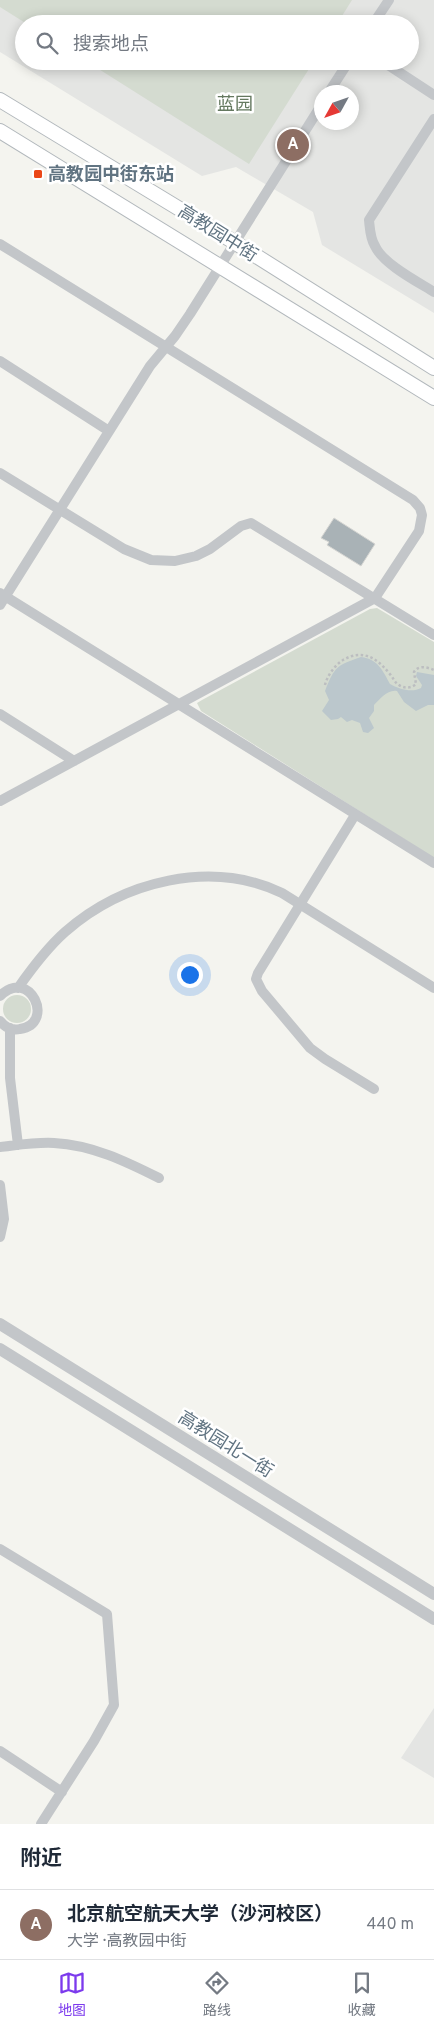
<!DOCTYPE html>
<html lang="zh">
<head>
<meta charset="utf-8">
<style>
	body { margin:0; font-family:Overpass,"Noto Sans SC",sans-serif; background:#f6f6f7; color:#1f2937 }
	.compass { position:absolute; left:314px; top:85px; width:45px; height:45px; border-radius:50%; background:#fff; box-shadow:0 2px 12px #0003; rotate:230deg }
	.you { position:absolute; left:189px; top:974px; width:18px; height:18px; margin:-12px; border:4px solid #fff; border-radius:50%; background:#1a73e8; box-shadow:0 0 0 8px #1a73e833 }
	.badge { display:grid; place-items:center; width:32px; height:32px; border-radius:50%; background:#7c3aed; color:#fff; font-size:16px; font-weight:700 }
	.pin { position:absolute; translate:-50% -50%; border:2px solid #fff; box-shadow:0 1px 5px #0006 }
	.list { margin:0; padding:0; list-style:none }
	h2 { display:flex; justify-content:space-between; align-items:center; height:65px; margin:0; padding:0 20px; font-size:21px }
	h2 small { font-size:16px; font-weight:400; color:#747a83 }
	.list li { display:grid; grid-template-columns:32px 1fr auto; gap:15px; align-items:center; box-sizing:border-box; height:70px; padding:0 20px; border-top:1px solid #e0e1e3 }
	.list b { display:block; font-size:19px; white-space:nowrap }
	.list p { margin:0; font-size:16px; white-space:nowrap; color:#747a83 }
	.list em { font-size:16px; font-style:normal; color:#747a83 }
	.icon { flex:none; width:28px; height:28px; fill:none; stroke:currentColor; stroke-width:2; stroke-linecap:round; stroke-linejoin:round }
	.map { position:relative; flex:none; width:434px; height:1824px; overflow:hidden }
	.search { position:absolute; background:#fff; box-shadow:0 2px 12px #0003; left:15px; right:15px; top:15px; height:55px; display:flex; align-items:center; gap:12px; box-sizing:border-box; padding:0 18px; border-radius:28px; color:#747a83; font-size:19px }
	.sheet { height:135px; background:#fff }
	nav { display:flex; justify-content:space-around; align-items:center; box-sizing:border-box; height:70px; border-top:1px solid #e0e1e3; background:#fff; font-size:14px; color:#747a83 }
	nav a { display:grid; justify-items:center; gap:2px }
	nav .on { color:#7c3aed }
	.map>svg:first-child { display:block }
	.built { fill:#e4e5e3; fill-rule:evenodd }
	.green { fill:#d4dbd0 }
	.water { fill:#bbc7cc }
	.building { fill:#a9b2b6; stroke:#d5d5d2 }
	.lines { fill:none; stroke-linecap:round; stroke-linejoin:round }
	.secondary-casing { stroke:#b2b8bc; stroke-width:16 }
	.path { stroke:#bcbec0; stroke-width:2.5; stroke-dasharray:2.5 2.5; stroke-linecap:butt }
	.minor { stroke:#c3c6c9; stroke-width:10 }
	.tertiary { stroke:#c3c6c9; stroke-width:12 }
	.secondary { stroke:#fff; stroke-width:14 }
	.poi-dot { fill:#eb4717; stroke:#fff; stroke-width:2 }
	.labels { text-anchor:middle; stroke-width:5; stroke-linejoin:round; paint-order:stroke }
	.park-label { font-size:18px; fill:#657960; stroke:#fff }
	.poi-label { font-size:18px; font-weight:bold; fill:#617482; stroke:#fff; text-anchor:start }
	.street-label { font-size:18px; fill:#617482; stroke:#fff }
</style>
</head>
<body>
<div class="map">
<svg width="434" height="1824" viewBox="0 0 434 1824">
	<rect width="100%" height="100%" fill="#f4f4ef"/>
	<path class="built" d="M0,0H434V313L322,245L313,212L236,167L202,176L0,52ZM24,24H410V61H24ZM322,92H352V122H322Z
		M434,1708V1778L401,1758Z"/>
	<path class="green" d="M0,0H352L337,24H27L0,7Z
		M86,61H314L249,164Z
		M377,608L434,642V858L201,711L197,703L202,700L370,609Z
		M3 1009a14 14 0 1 1 28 0a14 14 0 1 1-28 0Z"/>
	<path class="water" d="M361,657C378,659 383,671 390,684C399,689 412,693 421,688L422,685L416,676L417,672L434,675V705H428L416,711L404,702L397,691C388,689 380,699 374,705V711L369,718L374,728L368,733L363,732L360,723L352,720L347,722L341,717L338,719L331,720L322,711L329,700L325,691C335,666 336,666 361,657Z"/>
	<path class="building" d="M334,518L375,544L361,566L327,545L329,542L321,538Z"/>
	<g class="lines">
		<g class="secondary-casing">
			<path id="secondary" d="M0,100L234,242L434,368
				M0,131L434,398"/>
		</g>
		<path class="path" d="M325,685C327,676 335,665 343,660C362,649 376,657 389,673C393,677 394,682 399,685C404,689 412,688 416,684L414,672C418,665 427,667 434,670"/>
		<path class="minor" d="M373,24L389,0
			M382,61L434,95
			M329,92L349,61
			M434,119L369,220C370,229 370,238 375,246C383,264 418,282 434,292
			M0,244L413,500L420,508L422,515L419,531L375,598L0,801
			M0,361L109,431
			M0,473L124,549L151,560L175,561L196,556L210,549L241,526L251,523L434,635
			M0,593L434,863
			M0,605L150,366L175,336L190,314L322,104
			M0,714L74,761
			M355,815L258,973L256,979L262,991L310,1048L325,1059L374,1089
			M18,988C32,968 47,948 65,932C123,881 211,859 282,893L434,988
			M0,996C30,966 56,1024 20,1029C12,1031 5,1027 0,1021
			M10,1028V1078L18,1145
			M0,1147C18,1145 36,1142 54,1143C92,1145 125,1161 159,1178
			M0,1185L4,1219L0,1237
			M0,1549L107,1614L114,1705L94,1741L41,1824
			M0,1751L62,1792"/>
		<path class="tertiary" d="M0,1324L434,1594
			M0,1349L434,1619"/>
		<use href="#secondary" class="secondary"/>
	</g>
	<rect class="poi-dot" x="33" y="169" width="10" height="10" rx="2.5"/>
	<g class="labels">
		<g class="park-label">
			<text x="235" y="110">蓝园</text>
		</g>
		<g class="poi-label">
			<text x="48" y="180">高教园中街东站</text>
		</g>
		<g class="street-label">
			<text transform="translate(218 233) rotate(32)" y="6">高教园中街</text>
			<text transform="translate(226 1444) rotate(32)" y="6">高教园北一街</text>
		</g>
	</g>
</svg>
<svg class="compass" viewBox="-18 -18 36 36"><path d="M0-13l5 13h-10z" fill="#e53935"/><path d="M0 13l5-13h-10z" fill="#747a83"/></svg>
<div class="you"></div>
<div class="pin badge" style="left:293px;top:145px;background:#8d6e63">A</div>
<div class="search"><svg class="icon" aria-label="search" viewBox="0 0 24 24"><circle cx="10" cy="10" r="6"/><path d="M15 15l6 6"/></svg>搜索地点</div>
</div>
<section class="sheet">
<h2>附近<small></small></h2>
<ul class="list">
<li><span class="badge" style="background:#8d6e63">A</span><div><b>北京航空航天大学（沙河校区）</b><p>大学 · 高教园中街</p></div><em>440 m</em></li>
</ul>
</section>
<nav>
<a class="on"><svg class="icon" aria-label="map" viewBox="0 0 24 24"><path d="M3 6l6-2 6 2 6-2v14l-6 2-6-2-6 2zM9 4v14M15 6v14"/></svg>地图</a>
<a><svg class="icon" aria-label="directions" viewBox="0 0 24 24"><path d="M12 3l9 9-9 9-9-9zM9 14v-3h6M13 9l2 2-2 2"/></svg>路线</a>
<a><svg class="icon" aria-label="saved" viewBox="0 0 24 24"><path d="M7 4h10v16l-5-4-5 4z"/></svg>收藏</a>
</nav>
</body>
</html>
